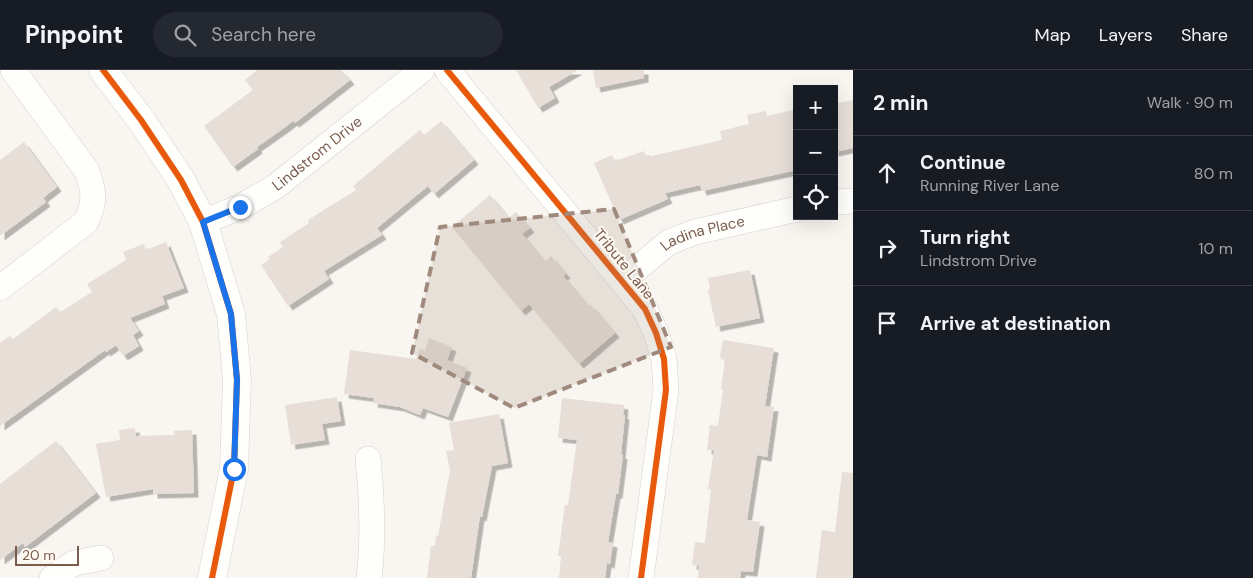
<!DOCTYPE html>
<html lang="en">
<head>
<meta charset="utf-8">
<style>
	body { margin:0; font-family:"DM Sans",sans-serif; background:#242831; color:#f1f3f6 }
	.controls { position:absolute; right:15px; top:15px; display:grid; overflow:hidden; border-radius:0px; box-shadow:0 5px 20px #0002 }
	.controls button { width:45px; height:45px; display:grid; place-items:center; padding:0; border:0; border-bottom:1px solid #363941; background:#171b24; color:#f1f3f6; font:25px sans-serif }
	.scale { position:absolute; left:15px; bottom:12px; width:64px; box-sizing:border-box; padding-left:5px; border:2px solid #7a5c4d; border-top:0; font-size:14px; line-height:18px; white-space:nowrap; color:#7a5c4d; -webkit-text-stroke:4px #fffaf3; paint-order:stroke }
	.stop { position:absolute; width:15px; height:15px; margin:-11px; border:4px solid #1a73e8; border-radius:50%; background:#fff }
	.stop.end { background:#1a73e8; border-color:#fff; box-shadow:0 1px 5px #0008 }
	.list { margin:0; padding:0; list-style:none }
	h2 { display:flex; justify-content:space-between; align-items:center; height:65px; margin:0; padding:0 20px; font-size:21px }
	h2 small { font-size:16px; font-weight:400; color:#9ea1a6 }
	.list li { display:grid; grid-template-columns:32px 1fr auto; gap:15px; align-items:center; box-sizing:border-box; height:75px; padding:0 20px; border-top:1px solid #363941 }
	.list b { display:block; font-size:19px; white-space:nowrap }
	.list p { margin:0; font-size:16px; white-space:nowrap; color:#9ea1a6 }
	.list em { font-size:16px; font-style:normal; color:#9ea1a6 }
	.icon { flex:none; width:28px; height:28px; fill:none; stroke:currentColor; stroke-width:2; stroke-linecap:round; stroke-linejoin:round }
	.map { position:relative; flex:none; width:853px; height:508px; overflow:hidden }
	header { display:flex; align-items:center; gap:30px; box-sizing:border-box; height:70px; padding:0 25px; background:#171b24; border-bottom:1px solid #363941 }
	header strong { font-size:24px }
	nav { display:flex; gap:28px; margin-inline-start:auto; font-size:18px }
	.search { width:350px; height:45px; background:#242831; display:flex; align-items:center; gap:12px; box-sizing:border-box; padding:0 18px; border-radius:28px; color:#9ea1a6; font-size:19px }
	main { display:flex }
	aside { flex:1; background:#171b24 }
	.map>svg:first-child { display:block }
	.building { fill:#e6ded7; filter:url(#shadow) }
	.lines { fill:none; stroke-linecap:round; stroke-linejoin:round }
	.street-casing { stroke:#d7d1cb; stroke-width:26 }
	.secondary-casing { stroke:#d9d2cb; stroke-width:29 }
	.street { stroke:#fefefd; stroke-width:25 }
	.secondary { stroke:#fefefd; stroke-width:28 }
	.cycleway-casing { stroke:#fffaf3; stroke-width:9 }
	.cycleway { stroke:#e8590c; stroke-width:6 }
	.route { stroke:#1a73e8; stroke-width:6 }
	.marked { fill:#9f8a7d; fill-opacity:0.2; stroke:#9f8a7d; stroke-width:4; stroke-dasharray:10 6; stroke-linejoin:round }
	.labels { text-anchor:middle; stroke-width:4; stroke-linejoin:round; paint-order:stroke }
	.street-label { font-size:15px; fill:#7a5c4d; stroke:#fffaf3 }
</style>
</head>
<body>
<header>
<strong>Pinpoint</strong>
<div class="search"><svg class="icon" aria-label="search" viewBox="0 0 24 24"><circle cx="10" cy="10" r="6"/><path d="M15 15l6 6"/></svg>Search here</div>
<nav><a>Map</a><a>Layers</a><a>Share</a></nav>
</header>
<main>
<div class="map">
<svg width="853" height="508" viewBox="0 0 853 508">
	<defs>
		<filter id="shadow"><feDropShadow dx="4.5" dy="4.5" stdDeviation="0" flood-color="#0004"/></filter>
	</defs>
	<rect width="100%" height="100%" fill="#f9f5f0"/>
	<path class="building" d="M257,0H341L350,10L295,53L293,51L284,58L257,77L258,79L233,97L204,56L253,20L245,10Z
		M516,0H578L549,17L555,28L538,38Z
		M593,0H644V8L596,18Z
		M853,30V78L834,82V34Z
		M797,39V100L702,121L700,115L665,123L668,129L619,150L594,93L612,85L615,91L644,81L647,87L722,70L720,61L749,54L747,45L766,41L767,46Z
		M441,51L474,90L434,124L428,116L377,158L382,165L324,201L329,209L288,236L261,195L270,189L268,187L283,177L280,172L309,153L308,150L356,120L353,116L420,60L424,65Z
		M24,72L57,117L43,128L46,132L0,166V90Z
		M490,125L509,148L516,142L530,158L522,164L545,192L551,186L566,204L563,206L589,237L591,235L615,263L579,294L529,234L521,241L452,157Z
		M166,172L184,218L162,226L165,234L130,248L139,261L133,265L139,276L123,286L116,275L106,282L105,280L0,356V273L10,266L13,269L56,237L60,242L92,222L87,214L126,190L123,182L144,174L146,180Z
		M750,200L760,248L716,257L708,220L710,219L708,208Z
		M429,268L452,277L447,290L467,298L448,347L423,338L420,345L400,337L373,333L374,328L344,324L350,280L416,289L420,279L425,281Z
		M723,270L774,278L765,336L774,337L767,387L757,385L747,450L760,452L753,502L741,501L740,508H698L699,496L692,495L695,472L705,473L711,419H708L714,380H707L710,355L718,356L723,319H721L725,290L721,289L720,286Z
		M337,327L341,351L322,354L325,370L291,375L285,335Z
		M562,328L624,335L623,345H625L621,384L623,385L618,424H616L608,472L613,473L610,494L607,493L605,508H559L561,486H558L565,435H568L577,370L558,368Z
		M499,344L508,393L492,396L482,447L480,446L471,508H427L431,476H435L436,465L438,466L450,400L446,381L454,380L449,353Z
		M135,358L136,366L174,365V361L192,360L194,423L153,424V419L106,427L96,374L120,370L119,360Z
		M56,371L96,423L25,477L23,473L0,490V414Z
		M842,402L853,403V508H816L822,460L835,462Z"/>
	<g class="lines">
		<g class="street-casing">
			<g id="street">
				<path d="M447,0L645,239L656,263L664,289L666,320L641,508"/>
				<path d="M834,132L853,131"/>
				<path id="s1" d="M203,152L240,137L275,117L422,0"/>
				<path id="s2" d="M622,211L669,172L695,162L797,139"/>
				<path d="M0,218L86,152C96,131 94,122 87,101L13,0"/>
				<path d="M368,389C372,429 374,468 369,508"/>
				<path d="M52,508L74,493L101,488"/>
			</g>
		</g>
		<g class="secondary-casing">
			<path id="secondary" d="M103,0L141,50L181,110L203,152L231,244L237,310L234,399L212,508"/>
		</g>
		<use href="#street" class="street"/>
		<use href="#secondary" class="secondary"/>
		<g class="cycleway-casing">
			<path id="cycleway" d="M103,0L141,50L181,110L203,152L231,244L237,310L234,399L212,508
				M447,0L645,239L656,263L664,289L666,320L641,508"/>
		</g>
		<use href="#cycleway" class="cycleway"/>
	</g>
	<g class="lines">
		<path class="route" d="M234,399L237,310L231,244L203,152L240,137"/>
	</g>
	<path class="marked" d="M614,139L671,277L514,338L412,283L440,157Z"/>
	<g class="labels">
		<g class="street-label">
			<text dy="5" stroke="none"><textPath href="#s1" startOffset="134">Lindstrom Drive</textPath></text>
			<text dy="5" stroke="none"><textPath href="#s2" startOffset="96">Ladina Place</textPath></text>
			<text transform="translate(624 194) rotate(51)" y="5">Tribute Lane</text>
		</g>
	</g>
</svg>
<div class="controls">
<button>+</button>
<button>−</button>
<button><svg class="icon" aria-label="locate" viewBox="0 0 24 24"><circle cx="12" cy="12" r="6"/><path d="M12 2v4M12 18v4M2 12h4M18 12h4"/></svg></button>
</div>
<div class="scale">20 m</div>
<div class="stop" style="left:234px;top:399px"></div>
<div class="stop end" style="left:240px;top:137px"></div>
</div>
<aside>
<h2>2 min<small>Walk · 90 m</small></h2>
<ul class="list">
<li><svg class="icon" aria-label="ahead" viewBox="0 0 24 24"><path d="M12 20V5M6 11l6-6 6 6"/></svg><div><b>Continue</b><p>Running River Lane</p></div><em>80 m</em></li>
<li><svg class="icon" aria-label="right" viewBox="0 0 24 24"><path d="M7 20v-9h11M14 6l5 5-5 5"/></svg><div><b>Turn right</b><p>Lindstrom Drive</p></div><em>10 m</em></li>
<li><svg class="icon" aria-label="arrive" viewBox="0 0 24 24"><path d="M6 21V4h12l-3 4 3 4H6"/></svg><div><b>Arrive at destination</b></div></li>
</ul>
</aside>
</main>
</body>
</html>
